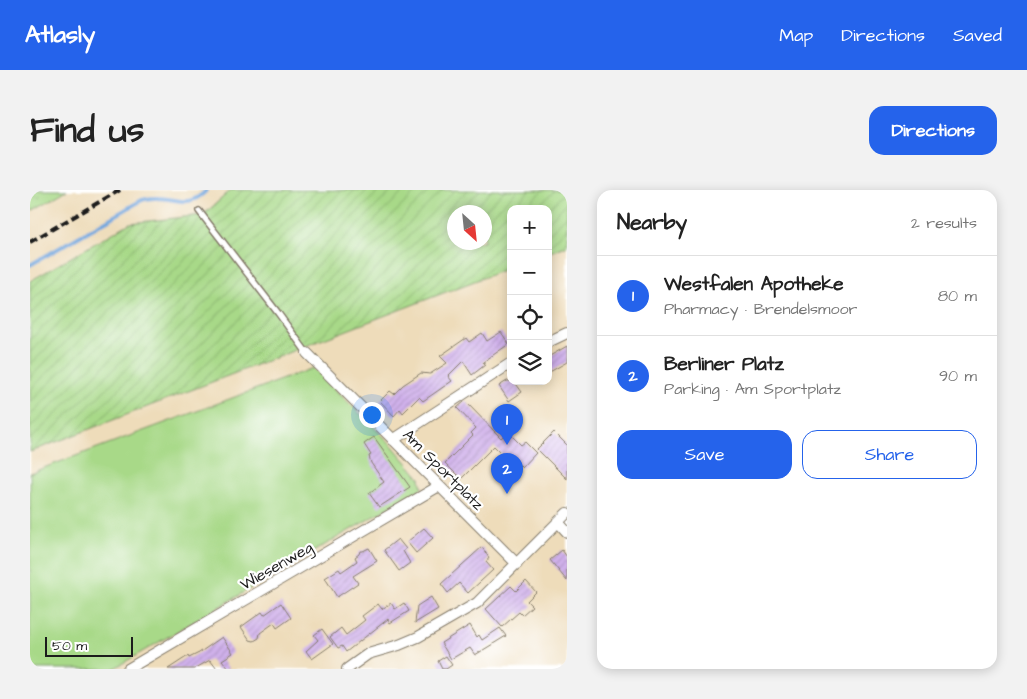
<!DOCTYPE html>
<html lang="en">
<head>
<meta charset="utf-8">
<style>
	body { margin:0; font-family:"Architects Daughter",sans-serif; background:#f2f2f2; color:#222 }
	.controls { position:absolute; right:15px; top:15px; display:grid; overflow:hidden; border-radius:10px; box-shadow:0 2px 12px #0003 }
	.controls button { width:45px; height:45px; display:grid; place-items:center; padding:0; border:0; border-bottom:1px solid #e0e0e0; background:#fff; color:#222; font:25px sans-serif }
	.compass { position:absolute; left:417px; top:15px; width:45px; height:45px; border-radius:50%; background:#fff; box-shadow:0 2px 12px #0003; rotate:153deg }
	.scale { position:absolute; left:15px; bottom:12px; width:88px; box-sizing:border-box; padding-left:5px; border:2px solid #1c1c1c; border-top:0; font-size:14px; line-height:18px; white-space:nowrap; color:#1c1c1c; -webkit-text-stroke:4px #fff; paint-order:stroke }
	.you { position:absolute; left:341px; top:224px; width:18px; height:18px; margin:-12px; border:4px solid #fff; border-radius:50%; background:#1a73e8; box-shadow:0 0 0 8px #1a73e833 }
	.badge { display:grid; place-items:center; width:32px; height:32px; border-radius:50%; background:#2563eb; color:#fff; font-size:16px; font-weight:700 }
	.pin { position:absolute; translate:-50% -41px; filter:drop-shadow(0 1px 2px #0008) }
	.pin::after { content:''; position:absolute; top:26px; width:18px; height:15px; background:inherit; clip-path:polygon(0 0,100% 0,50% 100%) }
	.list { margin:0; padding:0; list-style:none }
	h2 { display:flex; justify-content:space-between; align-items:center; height:65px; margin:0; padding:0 20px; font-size:21px }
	h2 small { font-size:16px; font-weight:400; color:#767676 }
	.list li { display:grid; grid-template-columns:32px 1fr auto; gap:15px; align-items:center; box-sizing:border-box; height:80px; padding:0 20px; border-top:1px solid #e0e0e0 }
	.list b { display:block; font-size:19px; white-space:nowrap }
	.list p { margin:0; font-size:16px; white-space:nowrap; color:#767676 }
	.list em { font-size:16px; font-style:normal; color:#767676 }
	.actions { display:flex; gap:10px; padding:15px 20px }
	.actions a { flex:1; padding:11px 0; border:1px solid #2563eb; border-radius:15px; text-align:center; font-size:18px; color:#2563eb }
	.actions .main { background:#2563eb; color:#fff }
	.icon { flex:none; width:28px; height:28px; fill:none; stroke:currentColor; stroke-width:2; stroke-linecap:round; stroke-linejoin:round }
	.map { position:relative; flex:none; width:537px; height:479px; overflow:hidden; border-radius:15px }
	header { display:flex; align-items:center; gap:30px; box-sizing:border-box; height:70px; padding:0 25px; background:#2563eb; color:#fff }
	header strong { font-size:24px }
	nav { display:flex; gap:28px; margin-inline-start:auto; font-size:18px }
	.intro { display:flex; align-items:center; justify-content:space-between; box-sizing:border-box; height:120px; padding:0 30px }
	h1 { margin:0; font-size:35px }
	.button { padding:12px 22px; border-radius:15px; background:#2563eb; color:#fff; font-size:18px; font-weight:700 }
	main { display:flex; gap:30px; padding:0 30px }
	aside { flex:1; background:#fff; border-radius:15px; box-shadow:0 2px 12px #0003 }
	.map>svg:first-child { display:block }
	.grass { fill:url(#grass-tufts); stroke:#627a52 }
	.park { fill:#a8d988; stroke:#627a52 }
	.garden { fill:url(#garden-furrows); stroke:#627a52; fill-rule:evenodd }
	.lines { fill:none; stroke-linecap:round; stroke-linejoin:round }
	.stream { stroke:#70a5dd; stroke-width:4 }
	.building { fill:url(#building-hatch) }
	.service-casing { stroke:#857c6b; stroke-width:8 }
	.minor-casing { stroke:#857c6b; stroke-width:12 }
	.service { stroke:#fff; stroke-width:5 }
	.minor { stroke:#fff; stroke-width:10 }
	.rail { stroke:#1c1c1c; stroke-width:4; stroke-dasharray:8 4; stroke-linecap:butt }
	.labels { text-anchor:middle; stroke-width:4.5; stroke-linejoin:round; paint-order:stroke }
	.street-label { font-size:16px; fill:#1c1c1c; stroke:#fff }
</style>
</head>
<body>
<header>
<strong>Atlasly</strong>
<nav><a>Map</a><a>Directions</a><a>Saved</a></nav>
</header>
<div class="intro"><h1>Find us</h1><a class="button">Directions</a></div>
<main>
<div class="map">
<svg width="537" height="479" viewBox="0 0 537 479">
	<defs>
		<pattern id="grass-tufts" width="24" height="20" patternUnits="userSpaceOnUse" patternTransform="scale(1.25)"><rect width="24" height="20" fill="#a8d988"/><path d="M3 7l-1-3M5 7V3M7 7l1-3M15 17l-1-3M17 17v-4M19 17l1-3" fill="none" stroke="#90ba75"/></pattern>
		<pattern id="garden-furrows" width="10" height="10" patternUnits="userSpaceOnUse" patternTransform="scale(1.25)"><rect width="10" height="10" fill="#a8d988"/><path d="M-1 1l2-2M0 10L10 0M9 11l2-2" fill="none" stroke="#90ba75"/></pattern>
		<pattern id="building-hatch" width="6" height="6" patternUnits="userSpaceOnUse" patternTransform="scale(1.25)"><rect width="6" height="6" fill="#d0b1eb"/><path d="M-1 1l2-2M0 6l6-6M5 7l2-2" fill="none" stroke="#b298c9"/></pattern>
	</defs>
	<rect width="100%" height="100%" fill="#fff"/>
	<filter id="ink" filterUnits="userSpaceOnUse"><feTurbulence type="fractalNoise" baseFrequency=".02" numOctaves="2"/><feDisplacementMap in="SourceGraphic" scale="10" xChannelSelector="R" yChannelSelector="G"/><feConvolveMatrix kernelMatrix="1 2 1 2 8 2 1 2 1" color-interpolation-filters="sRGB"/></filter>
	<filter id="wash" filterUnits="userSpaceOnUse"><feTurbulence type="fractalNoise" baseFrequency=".0096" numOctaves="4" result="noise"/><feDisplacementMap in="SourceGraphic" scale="20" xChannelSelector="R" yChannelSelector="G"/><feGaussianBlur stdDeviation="1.12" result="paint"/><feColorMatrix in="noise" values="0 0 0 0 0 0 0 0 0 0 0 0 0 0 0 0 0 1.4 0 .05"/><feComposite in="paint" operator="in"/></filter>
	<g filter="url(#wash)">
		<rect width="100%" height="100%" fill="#eedcba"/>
		<path class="grass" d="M0,0H37L0,22Z"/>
		<path class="park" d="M283,178L361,254L390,288L392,298L83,479H0V283Z"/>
		<path class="garden" d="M201,0H537V55L518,63V19H481V77L0,262V91L100,33L173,25ZM424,22H454V52H424Z"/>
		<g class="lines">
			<path class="stream" d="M0,75L112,10C116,9 120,8 124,8C147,7 157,20 177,0"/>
		</g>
		<g id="blocks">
			<path class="building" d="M471,142L479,154L453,172L455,175L442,185L433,171L418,186L422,191L393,211L389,207L373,223L370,219L364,226L350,211L360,201L364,204L373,195L391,183L400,184L417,173L410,166L436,148L439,152L452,143L457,151Z
				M537,156V172L518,183V167Z
				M477,191H484L492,202L479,211L469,196Z
				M435,211L471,248L478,242L491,255L495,252L506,263L492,278L481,267L478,270L464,256L431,289L415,273L443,245L441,243L446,238L427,218Z
				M524,242L537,255V289L507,259Z
				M344,247L380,297L349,317L339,303L354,292L341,273L339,266L341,265L334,254Z
				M394,338L403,348L386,363L377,352Z
				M368,349L376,359L373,361L380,373L369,381L354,360Z
				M452,357L459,368L456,372L463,380L438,403L429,393L418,403L411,394Z
				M339,358L347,371L323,386L328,393L307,407L295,388L309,379L311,382L327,371L325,367L329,364L330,361H333Z
				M532,360L537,367V391L520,370Z
				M496,391L506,402L497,411L502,416L492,425L489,422L472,437L456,419L481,396L486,401Z
				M401,407L408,419L385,433L387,416Z
				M251,413L261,428L247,438L244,433L230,443L229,448L224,451L220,450L211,437L232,422L234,425Z
				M361,413L365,419L374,413L379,421L360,433L358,429L316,462L312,456L308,458L300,447L311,438L316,445L335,430L332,426L348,414L352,419Z
				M440,435L447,447L449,445L452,450L470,438L476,446L445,465L440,458L421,469L411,453Z
				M292,439L303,454L282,469L276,461L288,450L284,445Z
				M192,447L203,463L192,470L199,479H187L180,470L164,479H138L158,466L159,468L169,463Z
				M416,466L422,475L416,479H412L408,471Z"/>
		</g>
	</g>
	<g filter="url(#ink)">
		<use href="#blocks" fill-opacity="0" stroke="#857c6b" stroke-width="1"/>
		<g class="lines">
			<g class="service-casing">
				<path id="service" d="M169,21L248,123L277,163"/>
			</g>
			<g class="minor-casing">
				<path id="minor" d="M518,152L537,143
					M277,163L487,374
					M363,250L481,173
					M528,332L537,342
					M98,479L409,296
					M317,479L338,464L369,455L388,447L447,413L537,323"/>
			</g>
			<use href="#service" class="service"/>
			<use href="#minor" class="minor"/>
			<path class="rail" d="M0,52L90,0"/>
		</g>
	</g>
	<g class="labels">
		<g class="street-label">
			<text transform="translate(414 279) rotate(45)" y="6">Am Sportplatz</text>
			<text transform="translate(246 375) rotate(-30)" y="6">Wiesenweg</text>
		</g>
	</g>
</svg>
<div class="controls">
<button>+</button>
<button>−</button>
<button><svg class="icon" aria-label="locate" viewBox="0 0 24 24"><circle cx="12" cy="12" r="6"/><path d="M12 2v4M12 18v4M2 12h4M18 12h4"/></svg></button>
<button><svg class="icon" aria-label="layers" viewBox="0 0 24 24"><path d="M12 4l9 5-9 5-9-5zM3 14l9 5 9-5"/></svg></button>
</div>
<svg class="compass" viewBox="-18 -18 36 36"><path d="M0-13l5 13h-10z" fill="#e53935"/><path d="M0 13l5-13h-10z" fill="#767676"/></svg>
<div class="scale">50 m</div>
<div class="you"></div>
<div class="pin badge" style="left:477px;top:255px">1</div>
<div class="pin badge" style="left:477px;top:304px">2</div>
</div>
<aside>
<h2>Nearby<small>2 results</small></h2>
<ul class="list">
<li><span class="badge">1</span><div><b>Westfalen Apotheke</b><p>Pharmacy · Brendelsmoor</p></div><em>80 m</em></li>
<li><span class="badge">2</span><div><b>Berliner Platz</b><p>Parking · Am Sportplatz</p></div><em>90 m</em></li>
</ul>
<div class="actions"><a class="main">Save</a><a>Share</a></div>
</aside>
</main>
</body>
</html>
